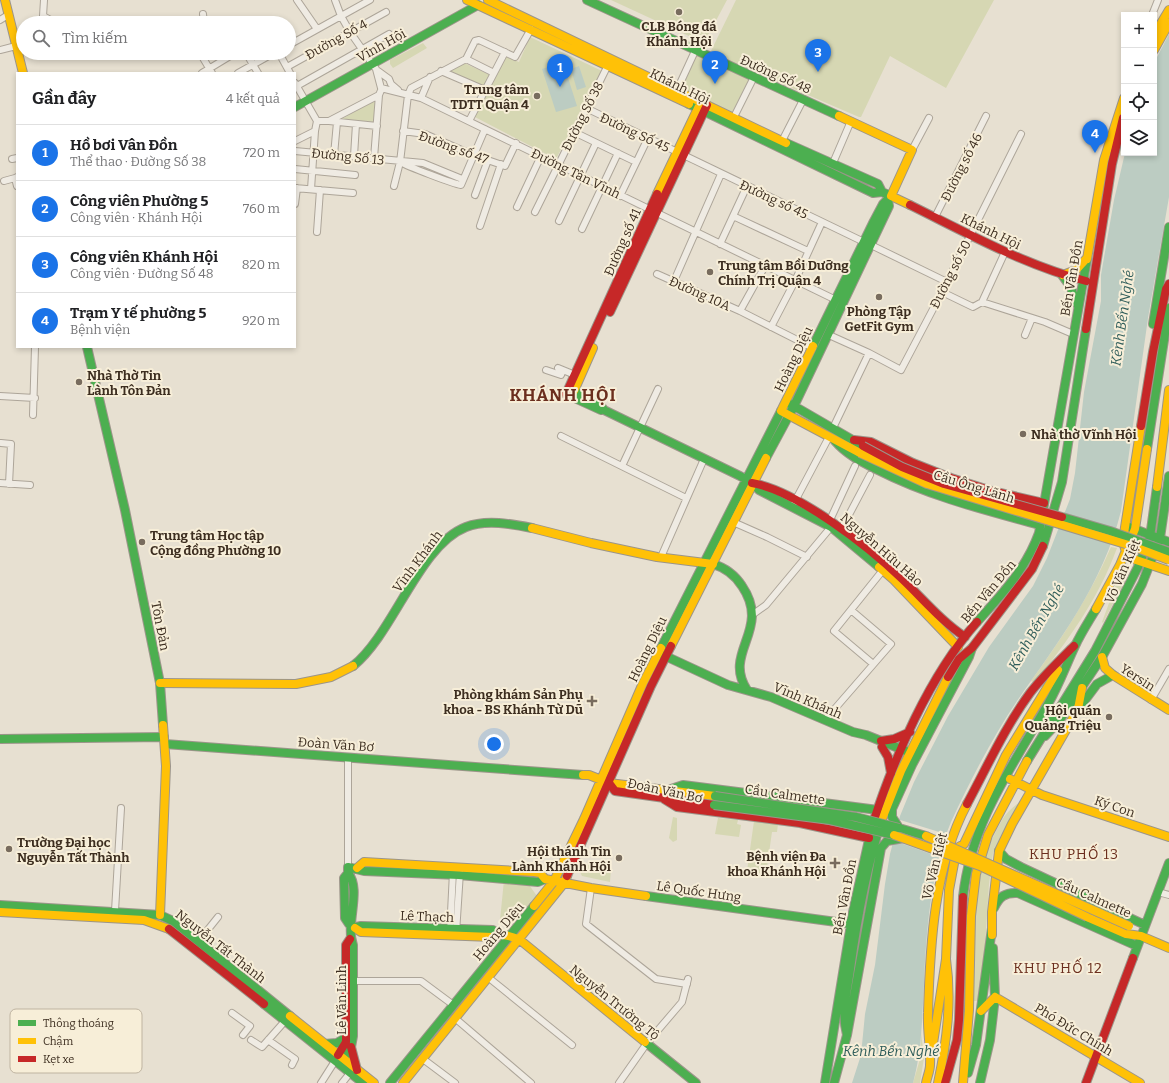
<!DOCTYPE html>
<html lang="vi">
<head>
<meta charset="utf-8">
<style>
	body { margin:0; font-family:Bitter,serif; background:#f6f6f6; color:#202124 }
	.controls { position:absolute; right:12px; top:12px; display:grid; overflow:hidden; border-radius:0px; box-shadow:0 2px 6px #0003 }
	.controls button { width:36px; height:36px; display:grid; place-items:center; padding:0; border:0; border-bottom:1px solid #e0e0e0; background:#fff; color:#202124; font:20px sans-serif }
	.you { position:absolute; left:494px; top:744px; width:14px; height:14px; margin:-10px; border:3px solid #fff; border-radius:50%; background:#1a73e8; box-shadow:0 0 0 6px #1a73e833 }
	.badge { display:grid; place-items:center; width:26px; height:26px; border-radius:50%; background:#1a73e8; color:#fff; font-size:13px; font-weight:700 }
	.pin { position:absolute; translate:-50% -33px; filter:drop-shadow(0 1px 2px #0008) }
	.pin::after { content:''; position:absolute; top:21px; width:14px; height:12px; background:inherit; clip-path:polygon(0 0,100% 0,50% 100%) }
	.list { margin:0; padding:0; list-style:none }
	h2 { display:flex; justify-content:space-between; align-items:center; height:52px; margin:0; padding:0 16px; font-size:17px }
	h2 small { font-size:13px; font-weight:400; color:#757577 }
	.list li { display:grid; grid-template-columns:26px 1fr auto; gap:12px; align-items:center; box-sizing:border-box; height:56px; padding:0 16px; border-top:1px solid #e0e0e0 }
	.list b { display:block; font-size:15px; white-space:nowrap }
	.list p { margin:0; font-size:13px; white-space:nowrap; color:#757577 }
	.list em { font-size:13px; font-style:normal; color:#757577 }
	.icon { flex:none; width:22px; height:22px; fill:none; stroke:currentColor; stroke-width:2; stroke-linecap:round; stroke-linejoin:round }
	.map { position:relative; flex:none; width:1169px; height:1083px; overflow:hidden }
	.search { position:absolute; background:#fff; box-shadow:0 2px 6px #0003; left:16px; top:16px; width:280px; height:44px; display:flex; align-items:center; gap:10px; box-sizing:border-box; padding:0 14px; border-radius:22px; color:#757577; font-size:15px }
	.panel { position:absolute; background:#fff; box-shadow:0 2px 6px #0003; left:16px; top:72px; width:280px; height:276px; border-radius:0px }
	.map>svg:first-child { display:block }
	.green { fill:#d6d7b3 }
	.water { fill:#bcccc2 }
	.pier { fill:#e7e0d1 }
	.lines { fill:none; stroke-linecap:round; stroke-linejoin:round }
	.street-casing { stroke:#ada599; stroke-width:8 }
	.fast-casing { stroke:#9c958a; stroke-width:10 }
	.slow-casing { stroke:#9c958a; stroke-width:10 }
	.jam-casing { stroke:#9c958a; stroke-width:10 }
	.street { stroke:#efebe3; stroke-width:6 }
	.fast { stroke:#4caf50; stroke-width:8 }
	.slow { stroke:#ffc107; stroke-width:8 }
	.jam { stroke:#c62828; stroke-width:8 }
	.fast-bridge-casing { stroke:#9c958a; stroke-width:10; stroke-linecap:butt }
	.slow-bridge-casing { stroke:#9c958a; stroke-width:10; stroke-linecap:butt }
	.jam-bridge-casing { stroke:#9c958a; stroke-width:10; stroke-linecap:butt }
	.fast-bridge { stroke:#4caf50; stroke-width:8 }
	.slow-bridge { stroke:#ffc107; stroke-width:8 }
	.jam-bridge { stroke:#c62828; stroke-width:8 }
	.poi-dot { fill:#786c5e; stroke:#f7eed8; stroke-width:1.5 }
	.labels { text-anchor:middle; stroke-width:4; stroke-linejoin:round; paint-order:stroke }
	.poi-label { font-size:13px; font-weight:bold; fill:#3d2e20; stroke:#f7eed8; text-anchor:end }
	.street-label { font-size:13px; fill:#3d2e20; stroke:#f7eed8 }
	.water-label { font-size:14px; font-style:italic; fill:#2f5d5a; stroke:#f7eed8 }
	.neighbourhood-label { font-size:14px; letter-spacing:1px; fill:#6b2e1e; stroke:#f7eed8 }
	.district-label { font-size:17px; font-weight:bold; letter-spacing:1px; fill:#6b2e1e; stroke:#f7eed8 }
	.key { fill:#f7eed8; stroke:#bfb4a1; stroke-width:1 }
	.key-label { font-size:11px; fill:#3d2e20 }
</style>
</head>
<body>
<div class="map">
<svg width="1169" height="1083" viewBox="0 0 1169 1083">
	<rect width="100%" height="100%" fill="#e7e0d1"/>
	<path class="green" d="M611,0H727L704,43Z
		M736,0H994L946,88L890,56L861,117H859L710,53Z
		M530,37L602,71L556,159L473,116L504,56L519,62Z
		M423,43L427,48L393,68L390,64V60Z
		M697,53L751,78L733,115L680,90Z
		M464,63L490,75L485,87L449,71L450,68Z
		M374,100H376L374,123L343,121L342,119Z
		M1111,547L1117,548C1097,602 1069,638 1035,683L1031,681C1062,638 1090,596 1111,547Z
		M1122,568L1127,574L1125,581L1103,623L1102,622Z
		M1022,800L993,853L989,884L984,962L978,1001H974C975,941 969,875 1001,822C1005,813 1015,806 1022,800Z
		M673,817L677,818V840L673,842L669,838Z
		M718,818L738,820L737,824L741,825L739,837L715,834Z
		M754,821L778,824L777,832H772L766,874L747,871Z
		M582,864L611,868L610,882L582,876L580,872Z
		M504,880L527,882L537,896L520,921L500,920Z
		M921,1032L924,1058L920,1083H913L920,1059Z"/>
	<path class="water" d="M1169,34V197L1148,318L1121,511C1103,584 1059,641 1017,701C992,738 970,781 951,822C931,869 926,933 924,984C922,1018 922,1050 913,1083H852L861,1055L865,1014L875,965L885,884L890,854L900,816L914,782L948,716L989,647L1033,586L1047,558L1070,499L1075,473L1084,392L1101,301V275L1114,200L1125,153H1154V63Z
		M563,62L577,106L556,112L542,69Z
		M579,66L586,87L577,90L571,69Z"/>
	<path class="pier" d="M897,819L949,835L942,858L892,840Z"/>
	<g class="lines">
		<g class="street-casing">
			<path id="street" d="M44,0L43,16L56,23
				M297,0L317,29
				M335,0L341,16L350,32L376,69L381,88L421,98L836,300
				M203,14L204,23
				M1152,15L1158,0
				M0,20L8,15
				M289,45L370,0
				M0,50L16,46
				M200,53L212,73
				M246,53L258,73
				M279,53L290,73
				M466,59L494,73
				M287,67L386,12
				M378,71L389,79L391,84L398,90
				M441,71L485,90
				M202,73L235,53
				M238,73L274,53
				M295,83L317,121
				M297,86L389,34
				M677,90L695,51
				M421,98L430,77
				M586,108L864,242
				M734,117L754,77
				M329,121L377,126
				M469,121L505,52
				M403,131L425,134L473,155L505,166L516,143
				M574,132L636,162
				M295,141L315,131L317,121H329L379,95L382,88
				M782,141L803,100
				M912,150L929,118
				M295,151L423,163L462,179
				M334,155L337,122
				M354,156L356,124
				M374,158L379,95
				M12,159L17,158
				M400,162C407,166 453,184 461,185L485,129
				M833,163L851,121
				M295,169L355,175
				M17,177L15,178L17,186
				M4,181L15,178
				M394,186L400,162L408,95L411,88L466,59L475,41L479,40L515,57L531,29
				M295,188L353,193
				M311,189L315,131
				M475,195L488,160
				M620,196L648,138
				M295,204L297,188
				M517,207L541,156
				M535,212L608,65
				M733,216L808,251
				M935,217L986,116
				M559,221L596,143
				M480,226L501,164
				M582,229L618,153
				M317,232L320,190
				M720,244L747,186
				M871,245L947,282
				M657,274L740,311L765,266
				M674,281L721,174
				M942,292L973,307L982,302L1045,322L1073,334
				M982,302L1005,252
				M740,311L813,348
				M771,327L795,281L822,222
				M829,335L869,353L901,370L942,292L1021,134
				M1025,335L1032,318
				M558,368L575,375
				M546,370L561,375L563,370
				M0,396L35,398
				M33,415L35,347
				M833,428L869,353
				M561,436L686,498
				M1,443L11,444L9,484
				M622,466L658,389
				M0,483L30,485
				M794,503L829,437
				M830,520L855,466
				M733,522L767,537L807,557
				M842,528L870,475
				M661,557L704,459
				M752,615L766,605L831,527
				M872,663L834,631L883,570
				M1151,700L1169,669
				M825,720L891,644L851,610
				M348,867V757
				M591,888L586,924L656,979L687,984
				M1158,892L1169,895
				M115,911L121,808
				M450,933L453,872
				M456,933L460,872
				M198,942L218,917
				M489,978L572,1045
				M353,981H421L452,1004
				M232,1013L250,1026L243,1035
				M456,1019L531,1083
				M251,1040L262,1047L285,1021
				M268,1040L295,1059L292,1065
				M423,1059L455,1083
				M321,1083L335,1061
				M342,1083L350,1073
				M619,1083L647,1043L682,1002L688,979"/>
		</g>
		<g class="fast-casing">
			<path id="fast" d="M587,0L839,116
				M689,104L873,193L882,192L891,196L883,204L874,221L813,346
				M295,107L478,5
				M786,143L878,184L882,192
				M1062,275L1070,286L1078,306
				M1153,324L1169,227
				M87,347L125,510L160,683L163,725
				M574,391L601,406L604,410L740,476L752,483L759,490L831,527L879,567
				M566,394L601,410
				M835,441C847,455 862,462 878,470C929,496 985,510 1040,525
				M863,446L794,406L889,206L888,200
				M1147,449L1169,308
				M766,458L794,406L788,403
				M1129,527L1169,542
				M1043,546L1062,482L1086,329
				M713,564C726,568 735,575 742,586C772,630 722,652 747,690
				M977,622C1002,594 1026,569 1039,533L1087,259
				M661,648L781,411
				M661,654L728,685L771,697L853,732L866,735L906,751
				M353,666C394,633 419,545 466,527C486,519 512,524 532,528
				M1079,708L1097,684L1113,675
				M1045,736L1059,721L1102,657L1142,584L1160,538L1169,476
				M0,739L164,737
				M165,744L583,775
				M1027,761L1095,651L1138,567L1150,537L1157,487
				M671,789L683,785L878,810
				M926,836L899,828L892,817V809L912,765L969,657L972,648
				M999,851L1006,859L1021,867L1145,925
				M646,896L851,924
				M963,897C971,822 1012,767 1048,704C1059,685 1066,665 1075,646C1081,633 1089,621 1096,609
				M0,905L160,915L173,921L290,1016
				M994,908C999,897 1005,892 1018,893L1137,946
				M349,924L345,918L344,878L348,873V867L364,871L459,875L538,882L545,879
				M352,928L361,926L493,930L497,934
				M1133,958L1169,863
				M264,1004L363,1083
				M847,1035C841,1012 847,992 850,969C857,918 866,868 882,819
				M645,1042L696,1083
				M324,1044L337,1043L347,1037
				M344,1059L351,1047L353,1036V945C345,924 362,890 348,873
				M968,1073L976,1045L992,928
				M390,1083L534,906
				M825,1083L853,912L872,826
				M834,1083L847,1035L881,848L887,841L904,838
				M980,1083L990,1040L995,997L993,948"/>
		</g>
		<g class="slow-casing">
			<path id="slow" d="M5,0L23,73
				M467,0L689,104
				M488,0L786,143
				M1154,35L1169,10
				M1154,50L1169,23
				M839,116L912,150L891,196L910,205
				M657,194L700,104
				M1087,259L1104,160L1124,98
				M1063,275L1076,270L1086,259
				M813,346L781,411L860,453
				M574,391L593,348
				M1141,426L1123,540L1127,557L1169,571
				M1157,487L1169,390
				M532,528L591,543L657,557L713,564
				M879,567L894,580L958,647
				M1096,609L1120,565L1135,529L1147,449
				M671,646L766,458
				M1102,657L1105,668L1113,675L1169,710
				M160,683L296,684L331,677L353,666
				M583,775H589L609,783L715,796
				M1010,779L1042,795L1169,837
				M882,819L901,771L948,677
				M955,849L964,844L1006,755L1058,670
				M357,868L364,862L534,872L540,873L545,879L591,888L646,896
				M534,906L554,881L584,819L643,683L661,648
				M0,912L144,920L169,929
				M160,915L166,766L163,725
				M1087,917L1126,934L1141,936L1169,948
				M355,928L361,932L492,937C502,933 511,936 520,940L645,1042
				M992,935V912L999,851L1012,824L1078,709L1082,688
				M995,997L1140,1083
				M981,1011L995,997
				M290,1016L374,1083
				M932,1050L946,959L949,890L955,858
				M403,1083L564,883L567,876
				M926,1083C927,1077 930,1071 930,1065C931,1049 927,1030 928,1013C930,945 934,866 967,804
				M938,1083C947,1041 952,1001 946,959
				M963,1083L969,1010L971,916L976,874L988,835L1027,761"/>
		</g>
		<g class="jam-casing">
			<path id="jam" d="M910,205C967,233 1024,265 1086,281
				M610,312L707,105
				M1086,329L1112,164L1123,118
				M566,394L657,194
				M1141,426L1153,352L1166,289L1169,284
				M854,440L871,442L913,463L951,478L992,491L1044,503
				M752,483C798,491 869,547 902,579C923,599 941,621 965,637
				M948,677L959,659L972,648L1032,569L1043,546
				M881,741L894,739L910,732
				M882,747L888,757L891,773
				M609,783L615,791L714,805
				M664,799L677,807L800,823L869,838
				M967,804C987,767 1005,727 1030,693C1043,676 1059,661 1074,646
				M872,826C894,758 929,676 977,622
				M567,876L651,686L671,646
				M169,929L264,1004
				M351,1047L357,1070
				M338,1055L346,1042V945L350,939
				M945,1083L957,1040L959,1020L963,897
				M1086,1083L1133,958"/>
		</g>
		<use href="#street" class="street"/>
		<use href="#fast" class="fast"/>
		<use href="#slow" class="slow"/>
		<use href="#jam" class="jam"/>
		<g class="fast-bridge-casing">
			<path id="fast-bridge" d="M1062,517L1110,531L1169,552
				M715,796L856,817L899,828
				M714,805L830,820L894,835"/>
		</g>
		<g class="slow-bridge-casing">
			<path id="slow-bridge" d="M860,453L927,484L1132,546L1169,560
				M894,835L980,866L1087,917
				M926,836L1129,926"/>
		</g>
		<g class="jam-bridge-casing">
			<path id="jam-bridge" d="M863,446L902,467L944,484L1062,517"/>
		</g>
		<use href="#fast-bridge" class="fast-bridge"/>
		<use href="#slow-bridge" class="slow-bridge"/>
		<use href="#jam-bridge" class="jam-bridge"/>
	</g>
	<g class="poi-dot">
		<circle cx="679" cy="12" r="4"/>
		<circle cx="537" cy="96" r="4"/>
		<circle cx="710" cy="272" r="4"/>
		<circle cx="879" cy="297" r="4"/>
		<circle cx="79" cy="382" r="4"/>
		<circle cx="1023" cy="434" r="4"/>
		<circle cx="142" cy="542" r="4"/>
		<path d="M590 695h4v4h4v4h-4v4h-4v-4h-4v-4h4z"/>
		<circle cx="1109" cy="717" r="4"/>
		<circle cx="9" cy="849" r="4"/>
		<circle cx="619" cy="858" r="4"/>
		<path d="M833 857h4v4h4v4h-4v4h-4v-4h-4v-4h4z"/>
	</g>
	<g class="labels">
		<g class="poi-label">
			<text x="679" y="31" text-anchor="middle">CLB Bóng đá<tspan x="679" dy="15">Khánh Hội</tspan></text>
			<text x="529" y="94">Trung tâm<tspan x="529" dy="15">TDTT Quận 4</tspan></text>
			<text x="718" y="270" text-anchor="start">Trung tâm Bồi Dưỡng<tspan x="718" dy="15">Chính Trị Quận 4</tspan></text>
			<text x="879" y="316" text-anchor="middle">Phòng Tập<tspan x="879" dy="15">GetFit Gym</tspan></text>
			<text x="87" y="380" text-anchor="start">Nhà Thờ Tin<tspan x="87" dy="15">Lành Tôn Đản</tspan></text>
			<text x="1031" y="439" text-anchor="start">Nhà thờ Vĩnh Hội</text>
			<text x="150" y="540" text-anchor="start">Trung tâm Học tập<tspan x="150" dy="15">Cộng đồng Phường 10</tspan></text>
			<text x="583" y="699">Phòng khám Sản Phụ<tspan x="583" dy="15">khoa - BS Khánh Từ Dũ</tspan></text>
			<text x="1101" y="715">Hội quán<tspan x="1101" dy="15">Quảng Triệu</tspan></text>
			<text x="17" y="847" text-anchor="start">Trường Đại học<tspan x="17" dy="15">Nguyễn Tất Thành</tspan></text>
			<text x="611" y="856">Hội thánh Tin<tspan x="611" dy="15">Lành Khánh Hội</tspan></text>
			<text x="826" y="861">Bệnh viện Đa<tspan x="826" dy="15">khoa Khánh Hội</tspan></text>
		</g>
		<g class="street-label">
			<text transform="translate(336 39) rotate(-29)" y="5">Đường Số 4</text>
			<text transform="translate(381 45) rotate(-29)" y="5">Vĩnh Hội</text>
			<text transform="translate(776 74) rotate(24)" y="5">Đường Số 48</text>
			<text transform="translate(680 86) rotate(26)" y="5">Khánh Hội</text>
			<text transform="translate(582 116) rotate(-63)" y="5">Đường Số 38</text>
			<text transform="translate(635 132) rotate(25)" y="5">Đường Số 45</text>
			<text transform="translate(454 147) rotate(20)" y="5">Đường số 47</text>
			<text transform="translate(348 156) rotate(6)" y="5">Đường Số 13</text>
			<text transform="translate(961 167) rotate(-63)" y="5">Đường số 46</text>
			<text transform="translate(576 173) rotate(26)" y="5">Đường Tân Vĩnh</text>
			<text transform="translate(774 199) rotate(25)" y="5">Đường số 45</text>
			<text transform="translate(991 231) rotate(26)" y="5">Khánh Hội</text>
			<text transform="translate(622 242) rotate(-66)" y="5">Đường số 41</text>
			<text transform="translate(950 274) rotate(-63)" y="5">Đường số 50</text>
			<text transform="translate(1071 278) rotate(-80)" y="5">Bến Vân Đồn</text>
			<text transform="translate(700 293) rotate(24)" y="5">Đường 10A</text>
			<text transform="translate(793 359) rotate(-64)" y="5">Hoàng Diệu</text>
			<text transform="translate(974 486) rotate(17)" y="5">Cầu Ông Lãnh</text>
			<text transform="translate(882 549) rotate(41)" y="5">Nguyễn Hữu Hào</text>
			<text transform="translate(417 561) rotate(-53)" y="5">Vĩnh Khánh</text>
			<text transform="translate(1122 571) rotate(-66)" y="5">Võ Văn Kiệt</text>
			<text transform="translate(988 591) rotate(-50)" y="5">Bến Vân Đồn</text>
			<text transform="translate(161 626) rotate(79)" y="5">Tôn Đản</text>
			<text transform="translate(647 649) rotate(-64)" y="5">Hoàng Diệu</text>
			<text transform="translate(1138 677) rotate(33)" y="5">Yersin</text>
			<text transform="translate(808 700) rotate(23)" y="5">Vĩnh Khánh</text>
			<text transform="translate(336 744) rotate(4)" y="5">Đoàn Văn Bơ</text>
			<text transform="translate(665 790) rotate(12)" y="5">Đoàn Văn Bơ</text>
			<text transform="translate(785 794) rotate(8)" y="5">Cầu Calmette</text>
			<text transform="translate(1115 806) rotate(19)" y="5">Ký Con</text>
			<text transform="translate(934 866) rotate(-76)" y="5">Võ Văn Kiệt</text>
			<text transform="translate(699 891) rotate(8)" y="5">Lê Quốc Hưng</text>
			<text transform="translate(844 897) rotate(-79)" y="5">Bến Vân Đồn</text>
			<text transform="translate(1094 897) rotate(24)" y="5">Cầu Calmette</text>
			<text transform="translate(427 916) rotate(2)" y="5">Lê Thạch</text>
			<text transform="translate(498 931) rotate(-50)" y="5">Hoàng Diệu</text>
			<text transform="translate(221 946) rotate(38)" y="5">Nguyễn Tất Thành</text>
			<text transform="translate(341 1000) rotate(-90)" y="5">Lê Văn Linh</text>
			<text transform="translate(615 1002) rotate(39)" y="5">Nguyễn Trường Tộ</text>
			<text transform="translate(1074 1029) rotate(31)" y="5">Phó Đức Chính</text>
		</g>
		<g class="water-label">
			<text transform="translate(1122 318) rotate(-82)" y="5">Kênh Bến Nghé</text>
			<text transform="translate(1036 627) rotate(-60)" y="5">Kênh Bến Nghé</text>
			<text x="891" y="1056">Kênh Bến Nghé</text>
		</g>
		<g class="neighbourhood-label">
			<text x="1074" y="859">KHU PHỐ 13</text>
			<text x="1058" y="973">KHU PHỐ 12</text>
		</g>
		<g class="district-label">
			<text x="563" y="401">KHÁNH HỘI</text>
		</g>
	</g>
	<rect x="10" y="1009" width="132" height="64" rx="6" class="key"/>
	<rect x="18" y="1020" width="18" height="6" fill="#4caf50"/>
	<rect x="18" y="1038" width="18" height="6" fill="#ffc107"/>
	<rect x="18" y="1056" width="18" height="6" fill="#c62828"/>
	<g class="key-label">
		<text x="43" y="1027">Thông thoáng</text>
		<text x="43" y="1045">Chậm</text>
		<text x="43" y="1063">Kẹt xe</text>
	</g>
</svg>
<div class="controls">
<button>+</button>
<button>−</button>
<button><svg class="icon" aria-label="locate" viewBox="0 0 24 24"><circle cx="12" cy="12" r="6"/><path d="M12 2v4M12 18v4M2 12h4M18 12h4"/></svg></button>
<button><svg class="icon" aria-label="layers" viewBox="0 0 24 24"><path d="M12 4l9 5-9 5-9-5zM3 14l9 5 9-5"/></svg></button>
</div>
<div class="you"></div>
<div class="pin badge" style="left:560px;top:87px">1</div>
<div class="pin badge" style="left:715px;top:84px">2</div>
<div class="pin badge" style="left:818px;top:72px">3</div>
<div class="pin badge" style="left:1095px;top:153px">4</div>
<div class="search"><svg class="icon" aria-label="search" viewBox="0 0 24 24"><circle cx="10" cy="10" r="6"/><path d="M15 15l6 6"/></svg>Tìm kiếm</div>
<section class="panel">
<h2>Gần đây<small>4 kết quả</small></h2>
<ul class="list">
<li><span class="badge">1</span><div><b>Hồ bơi Vân Đồn</b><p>Thể thao · Đường Số 38</p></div><em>720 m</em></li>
<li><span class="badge">2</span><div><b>Công viên Phường 5</b><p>Công viên · Khánh Hội</p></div><em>760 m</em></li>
<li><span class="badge">3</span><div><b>Công viên Khánh Hội</b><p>Công viên · Đường Số 48</p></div><em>820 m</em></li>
<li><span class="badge">4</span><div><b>Trạm Y tế phường 5</b><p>Bệnh viện</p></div><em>920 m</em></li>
</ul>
</section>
</div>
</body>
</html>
